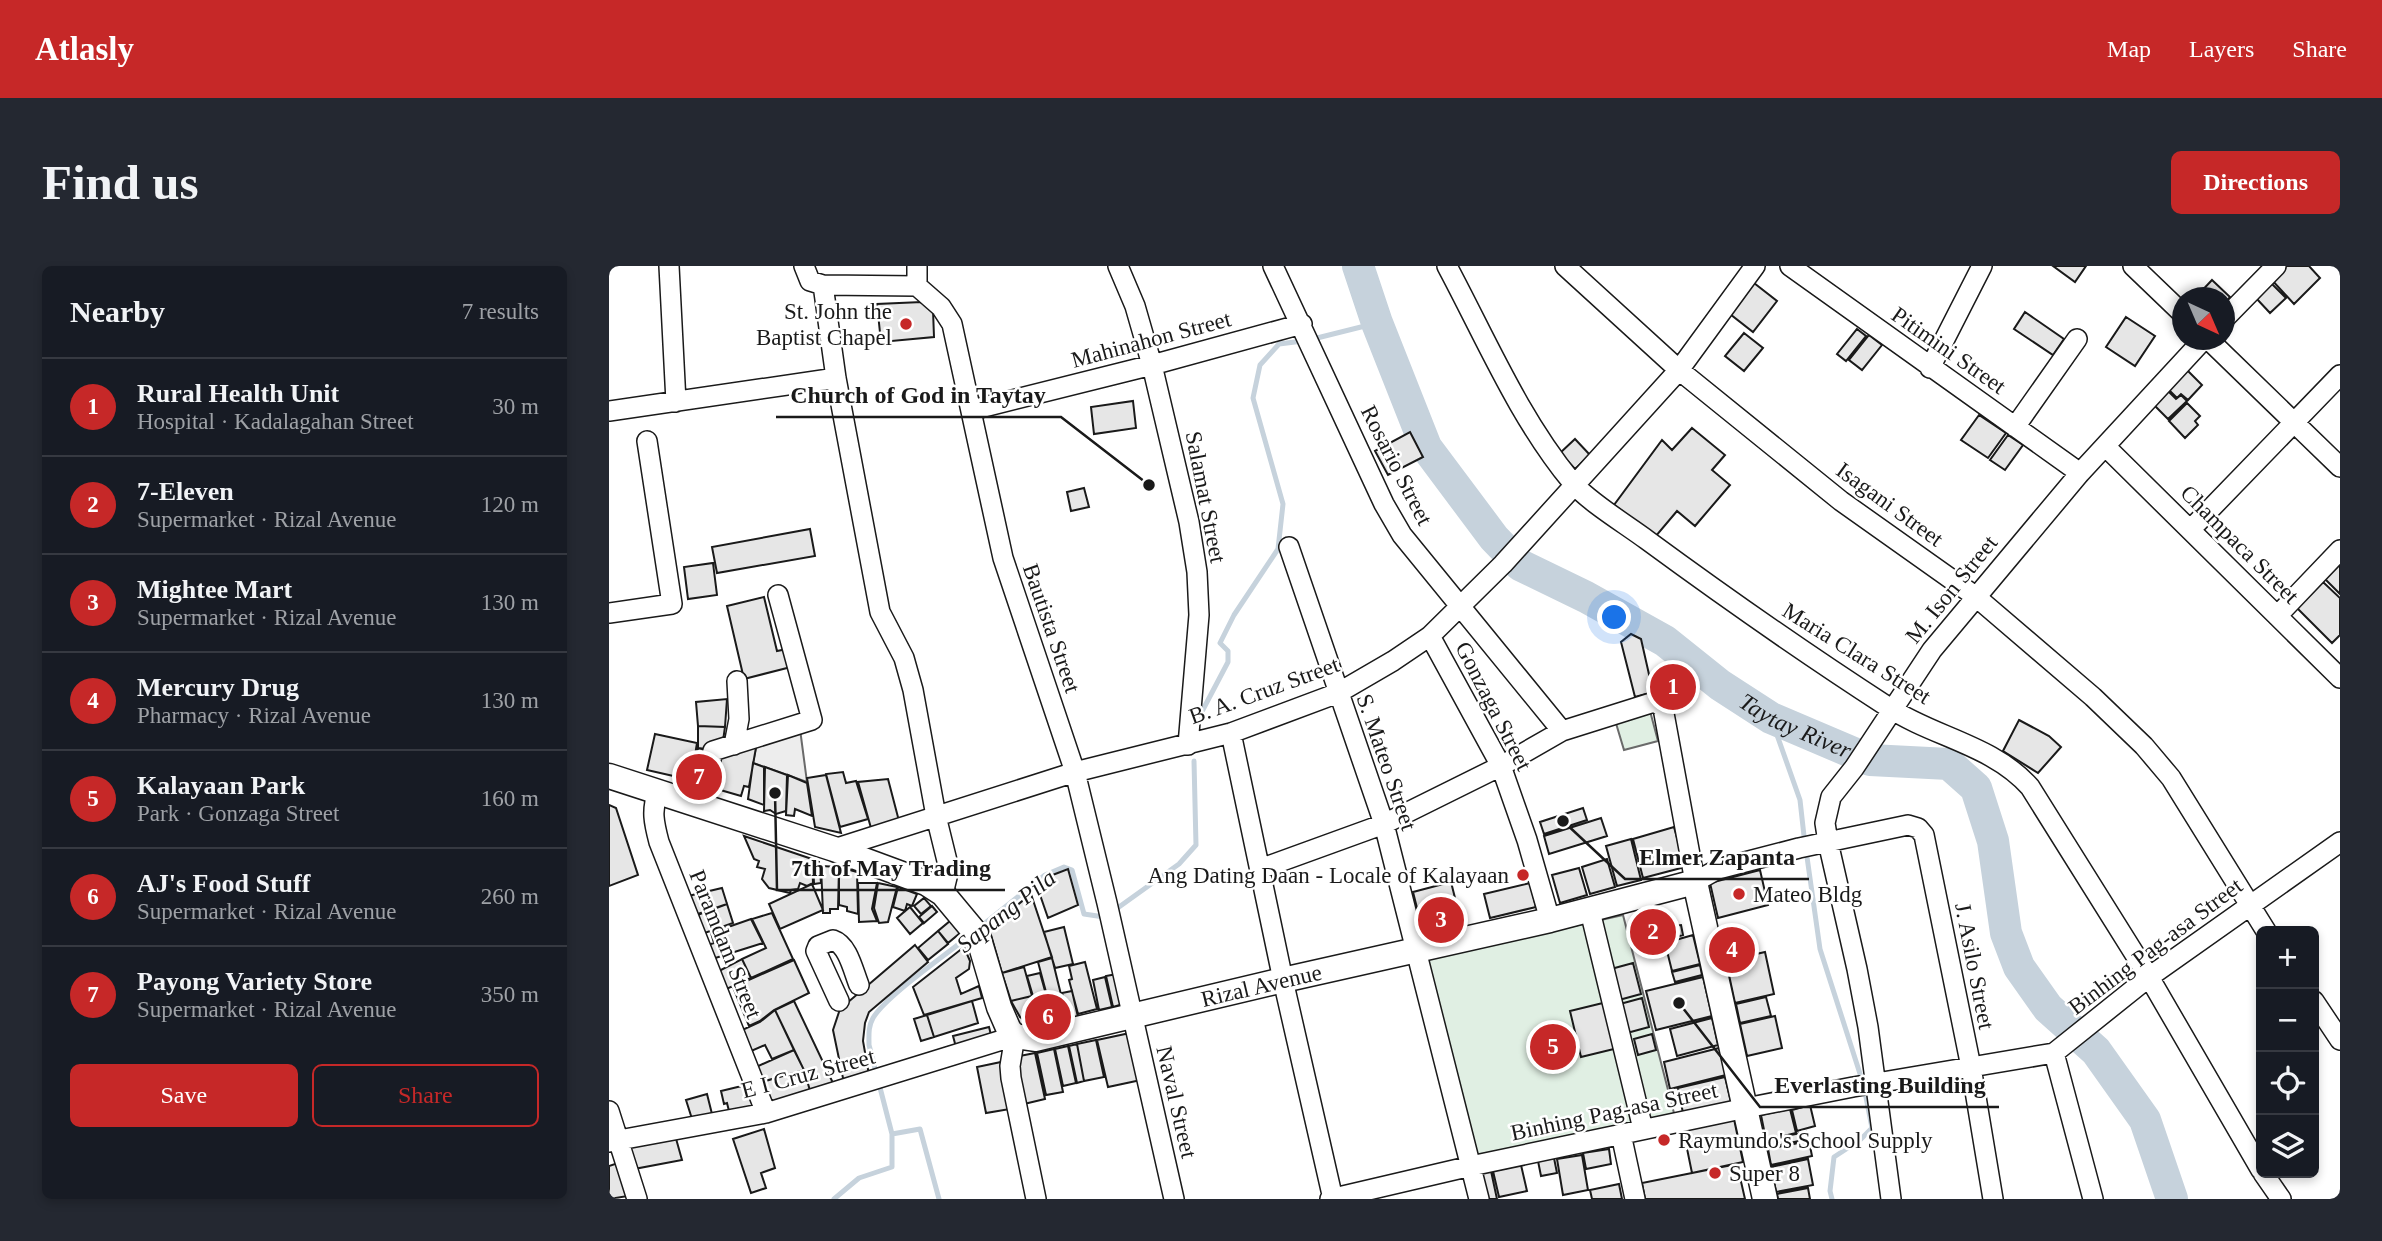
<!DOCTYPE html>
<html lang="en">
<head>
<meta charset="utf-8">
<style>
	body { margin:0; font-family:"Times New Roman",serif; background:#242831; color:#f1f3f6 }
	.controls { position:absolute; right:21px; bottom:21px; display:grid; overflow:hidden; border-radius:10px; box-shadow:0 4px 10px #0003 }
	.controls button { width:63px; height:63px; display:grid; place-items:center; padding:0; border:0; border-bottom:2px solid #363941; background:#171b24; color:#f1f3f6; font:35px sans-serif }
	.compass { position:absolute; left:1563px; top:21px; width:63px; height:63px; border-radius:50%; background:#171b24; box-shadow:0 4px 10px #0003; rotate:136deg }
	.you { position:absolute; left:1006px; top:352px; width:24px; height:24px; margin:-18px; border:5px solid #fff; border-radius:50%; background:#1a73e8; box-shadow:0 0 0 10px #1a73e833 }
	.badge { display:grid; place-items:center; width:46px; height:46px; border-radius:50%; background:#c62828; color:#fff; font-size:23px; font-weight:700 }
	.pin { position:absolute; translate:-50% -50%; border:4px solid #fff; box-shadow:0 2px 7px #0006 }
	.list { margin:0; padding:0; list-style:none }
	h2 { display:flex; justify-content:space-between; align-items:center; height:91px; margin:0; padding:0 28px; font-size:30px }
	h2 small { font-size:23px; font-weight:400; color:#9ea1a6 }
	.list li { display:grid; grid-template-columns:46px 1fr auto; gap:21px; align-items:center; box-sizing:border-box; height:98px; padding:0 28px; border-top:2px solid #363941 }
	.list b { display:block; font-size:26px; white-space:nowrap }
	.list p { margin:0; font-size:23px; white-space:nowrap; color:#9ea1a6 }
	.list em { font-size:23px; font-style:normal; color:#9ea1a6 }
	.actions { display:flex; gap:14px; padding:21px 28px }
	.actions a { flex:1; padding:16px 0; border:2px solid #c62828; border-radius:10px; text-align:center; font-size:24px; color:#c62828 }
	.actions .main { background:#c62828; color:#fff }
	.icon { flex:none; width:38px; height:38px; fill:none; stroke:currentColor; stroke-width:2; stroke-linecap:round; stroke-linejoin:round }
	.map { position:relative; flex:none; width:1731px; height:933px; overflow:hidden; border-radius:10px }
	header { display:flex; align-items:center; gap:42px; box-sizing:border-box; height:98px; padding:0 35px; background:#c62828; color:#fff }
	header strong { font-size:33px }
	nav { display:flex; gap:38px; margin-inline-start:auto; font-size:24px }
	.intro { display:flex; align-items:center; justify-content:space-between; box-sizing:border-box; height:168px; padding:0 42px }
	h1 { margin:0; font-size:49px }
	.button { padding:18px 32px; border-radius:10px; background:#c62828; color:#fff; font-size:24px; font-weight:700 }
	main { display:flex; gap:42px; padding:0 42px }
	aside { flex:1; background:#171b24; border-radius:10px; box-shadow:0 4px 10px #0003 }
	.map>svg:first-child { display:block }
	.green { fill:#e0efe3; stroke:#6a6a6a; stroke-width:2 }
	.parking { fill:#ededed; stroke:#6a6a6a; stroke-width:2 }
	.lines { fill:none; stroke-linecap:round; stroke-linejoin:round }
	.stream { stroke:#c6d2dc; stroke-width:5 }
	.river { stroke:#c6d2dc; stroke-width:32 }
	.building { fill:#e6e6e6; stroke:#1a1a1a; stroke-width:2 }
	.minor-casing { stroke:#1a1a1a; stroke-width:22 }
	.major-casing { stroke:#1a1a1a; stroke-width:27 }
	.minor { stroke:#fff; stroke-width:19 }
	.major { stroke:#fff; stroke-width:24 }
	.poi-dot { fill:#c62828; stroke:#fff; stroke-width:2.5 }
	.labels { text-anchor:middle; stroke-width:5; stroke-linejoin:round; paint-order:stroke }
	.poi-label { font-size:23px; fill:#1a1a1a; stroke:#fff; text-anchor:start }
	.street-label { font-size:23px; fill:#1a1a1a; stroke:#fff }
	.water-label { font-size:24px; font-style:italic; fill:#1a1a1a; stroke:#fff }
	.leader { fill:none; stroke:#1a1a1a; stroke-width:2.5 }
	.callout-dot { fill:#1a1a1a; stroke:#fff; stroke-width:2.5 }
	.callout-label { font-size:24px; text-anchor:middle; font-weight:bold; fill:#1a1a1a; stroke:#fff; stroke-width:5; stroke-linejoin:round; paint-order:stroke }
</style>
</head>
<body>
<header>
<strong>Atlasly</strong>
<nav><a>Map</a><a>Layers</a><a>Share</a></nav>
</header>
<div class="intro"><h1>Find us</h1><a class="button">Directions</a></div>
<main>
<aside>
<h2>Nearby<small>7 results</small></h2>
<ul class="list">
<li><span class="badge">1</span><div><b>Rural Health Unit</b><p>Hospital · Kadalagahan Street</p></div><em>30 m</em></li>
<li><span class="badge">2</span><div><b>7-Eleven</b><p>Supermarket · Rizal Avenue</p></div><em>120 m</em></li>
<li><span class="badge">3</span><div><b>Mightee Mart</b><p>Supermarket · Rizal Avenue</p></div><em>130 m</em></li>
<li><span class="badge">4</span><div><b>Mercury Drug</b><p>Pharmacy · Rizal Avenue</p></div><em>130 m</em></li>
<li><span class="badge">5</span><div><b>Kalayaan Park</b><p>Park · Gonzaga Street</p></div><em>160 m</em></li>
<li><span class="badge">6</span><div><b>AJ's Food Stuff</b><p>Supermarket · Rizal Avenue</p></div><em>260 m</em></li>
<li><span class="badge">7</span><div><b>Payong Variety Store</b><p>Supermarket · Rizal Avenue</p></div><em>350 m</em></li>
</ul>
<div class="actions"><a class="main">Save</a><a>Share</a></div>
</aside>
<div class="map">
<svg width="1731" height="933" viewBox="0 0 1731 933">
	<rect width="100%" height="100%" fill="#fff"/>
	<path class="green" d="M1041,445L1049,475L1015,484L1006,454Z
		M1014,649L1066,851L869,891L818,693Z"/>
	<path class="parking" d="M191,463L198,516L144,497L148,476Z"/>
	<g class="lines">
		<path class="stream" d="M704,73L768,57
			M1162,452L1191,534L1195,570
			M588,455L619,396V385L611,377L625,349L669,283L674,238L644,132L651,99L670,78L694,75
			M1198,591L1211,683L1253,814
			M503,646L570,598L587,579L585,495
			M370,662L436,609L455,601L463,604L475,648L495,651
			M283,868L311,863L330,933
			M225,933L250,912L283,901V868L260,779C260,769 259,761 264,752C277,730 337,689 360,670
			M1223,933L1221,925L1225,891L1251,874L1263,862L1256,826"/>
		<path class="river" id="s1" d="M749,0L768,57L817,181L885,272L911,299L977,331L1056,375L1111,419L1162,452L1261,494L1340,498L1367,522L1384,575L1397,667L1410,701L1439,742L1487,785L1536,854L1563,933"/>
	</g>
	<path class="building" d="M1444,0H1477L1466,16Z
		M1673,0H1700L1711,12L1685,38L1661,12Z
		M1603,14L1621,31L1616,37V32H1586Z
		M1145,17L1168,35L1144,66L1121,48Z
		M1662,17L1677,32L1661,47L1647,32Z
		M313,36L324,44L325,71L272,76L268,38Z
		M1416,46L1455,73L1444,89L1405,63Z
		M1517,51L1546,70L1526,100L1497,81Z
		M1248,63L1257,70L1237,95L1228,88Z
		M1135,67L1154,82L1135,105L1116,90Z
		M1260,69L1273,79L1253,104L1240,94Z
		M1575,101L1593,119L1579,134L1572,128L1568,132L1556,120Z
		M1556,122L1567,133L1572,129L1578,135L1559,153L1542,136Z
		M524,135L527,162L485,168L482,141Z
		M1578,137L1591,150L1586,155L1589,159L1576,172L1560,155Z
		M1370,149L1397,167L1379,192L1352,174Z
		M1083,162L1116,189L1103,204L1121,219L1086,260L1068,245L1047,270L1005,239L1053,174L1063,184Z
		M801,166L814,191L779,209L766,185Z
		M1399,169L1414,179L1396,204L1381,194Z
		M966,173L981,189L966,203L951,187Z
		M475,222L480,241L462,245L458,226Z
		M201,263L206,290L108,307L103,281Z
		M104,297L108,329L79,333L75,301Z
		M1731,298V328L1716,313Z
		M1714,316L1731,332V369L1723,377L1688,342Z
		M155,331L168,385L178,383L182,401L135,413L118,340Z
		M1022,368L1032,373L1044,426L1026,431L1012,376Z
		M1061,403L1081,424L1067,438L1047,418Z
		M118,433L116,461L89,460L87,436Z
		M1410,454L1440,470L1452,481L1429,507L1394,485Z
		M89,460L116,461L114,475L97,483L89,482Z
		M46,468L88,477L82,514L38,504Z
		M148,476L140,521L135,520L132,530L101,521L110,492Z
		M89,482L97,484L92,518L83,516Z
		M144,497L155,501V539L139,533Z
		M156,501L178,509L177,545L167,548L161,544L155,545Z
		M234,506L237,517L247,515L259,553L231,561L217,508Z
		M179,509L198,517L203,550L186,543L185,550L177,549Z
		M217,509L232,567L206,561L198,512Z
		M279,513L290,555L262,562L249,516Z
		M0,539L7,542L29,609L0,620Z
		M974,542L978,554L935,568L931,556Z
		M992,552L998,570L940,588L935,570Z
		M1065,561L1076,601L1034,612L1024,573Z
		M135,570L203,593L204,617L198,620L191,617L189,623L182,624L181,627L160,622L153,613L156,603L148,601L150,595L145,593Z
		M1022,573L1032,614L1008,620L997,580Z
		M998,593L1006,621L981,628L973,601Z
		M204,594L210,596L212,617L205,618Z
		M212,600L230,601L229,643H221V647H214Z
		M230,601L248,606L249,648L238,645V641L230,639Z
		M970,602L978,629L951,637L943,609Z
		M459,603L469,639L439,652L428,620L441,610Z
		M1151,604L1159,639L1109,652L1101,617Z
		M842,616L853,660L815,670L804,626Z
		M249,617H268L263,643L268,655L250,656Z
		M269,617L288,621L279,656L270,657L265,642Z
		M921,617L927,641L881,652L875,628Z
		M203,618L214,644L171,663L160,638Z
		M289,621L308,628L303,640L298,638L296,645L284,641Z
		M113,622L118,638L83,650L75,631Z
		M422,628L443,691L393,707L380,662Z
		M315,632L322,640L312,648L305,640Z
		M118,638L124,657L90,669L83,651Z
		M323,640L328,646L315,657L310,651Z
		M301,641L314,657L301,668L288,652Z
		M163,647L184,693L142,712L133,693L157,682L143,653Z
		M142,653L154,677L100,694L95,680L105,677L102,667Z
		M1054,654L1062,655L1066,671L1027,681L1022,662Z
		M341,655L351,667L339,677L329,665Z
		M1072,659L1074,669L1067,671L1064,660Z
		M455,661L464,698L446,702L435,666Z
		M329,665L339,678L319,694L309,682Z
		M1084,669L1091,698L1063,705L1056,677Z
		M306,679L319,696L260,746L256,757L254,775L260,809L235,817L224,764L231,743Z
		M355,681L361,695L360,703L347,712L352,728L370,720L373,732L315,749L304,721Z
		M1156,686L1165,728L1126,737L1117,695Z
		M443,692L458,753L445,756L429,696Z
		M133,693L142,712L113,725L106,707Z
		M185,694L200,727L165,744L151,755L140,760L124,721Z
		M476,696L488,743L469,748L460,714L463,713L460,700Z
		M1024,697L1032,728L1010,734L1002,703Z
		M1091,699L1093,709L1066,716L1063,706Z
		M415,701L423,730L402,735L393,707Z
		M431,707L445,757H432L418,710Z
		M508,708L514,738L504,741L497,710Z
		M496,711L503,741L490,744L484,714Z
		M1094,711L1103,750L1047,764L1037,725Z
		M463,725L469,751L460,753L453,727Z
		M423,730L432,757L417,755L411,751L402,735Z
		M1157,731L1162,750L1131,757L1127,738Z
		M1033,732L1040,761L1018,767L1011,738Z
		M185,735L224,817L202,828L195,804L166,744Z
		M363,735L369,757L325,771L318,749Z
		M998,736L1009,782L972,791L961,745Z
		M166,744L185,784L163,793L156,779L140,786L131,765L151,756Z
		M318,749L325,771L312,775L305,753Z
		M1166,750L1173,782L1138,790L1131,758Z
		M1103,752L1109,779L1068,790L1061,763Z
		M380,761L384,777L348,785L344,770Z
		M521,767L532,814L499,821L488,774Z
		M1043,768L1047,784L1029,789L1025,773Z
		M487,774L495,811L475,815L468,778Z
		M468,778L475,815L468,817L460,780Z
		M459,780L467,817L454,820L446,783Z
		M1110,782L1117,809L1061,823L1055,796Z
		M445,783L454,826L437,829L428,787Z
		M185,784L195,804L152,816L147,801Z
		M426,787L436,833L415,838L406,791Z
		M392,796L401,843L377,847L368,801Z
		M195,804L202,828L160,840L153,816Z
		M1116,811L1122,836L1074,847L1069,822Z
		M137,819L145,843L121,849L118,837L115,838L112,825Z
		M98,828L104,852L84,856L77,834Z
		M1201,839L1206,860L1188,865L1183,844Z
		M1181,843L1187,867L1157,874L1152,849Z
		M1125,853L1134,896L1083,907L1074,863Z
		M155,863L166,902L152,907L157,922L142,927L124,873Z
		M1197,866L1199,873L1158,882L1157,874Z
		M66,869L73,894L25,903L19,883L21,878Z
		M1200,875L1203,890L1162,899L1159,883Z
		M1000,883L1002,898L977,903L974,887Z
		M973,889L979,924L954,929L948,893Z
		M945,892L948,907L932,910L929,895Z
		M1199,893L1204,919L1167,926L1162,901Z
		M9,897L19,930L0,933V900Z
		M1128,898L1136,933H1036L1033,917Z
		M912,899L918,925L890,931L884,905Z
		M882,905L888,933H875L869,908Z
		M1010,918L1013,933H983L981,924Z
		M1199,922L1201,933H1169L1168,928Z"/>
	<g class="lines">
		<g class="minor-casing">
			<path id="minor" d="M60,0L67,136
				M195,0L201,15L214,19L308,20
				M308,0V20L332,41L343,58L394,292L466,506L498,637L565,933
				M509,0L526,40L543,99L580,256L588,306L590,349L579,479
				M664,0L775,238L793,269L953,465
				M838,0C877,73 910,152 963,216C977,234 1018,259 1038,274C1117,332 1197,388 1279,441C1324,471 1384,479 1421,521L1540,711L1652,904
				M956,0L1070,104L1232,235L1366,330L1484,431L1535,480L1562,512L1657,665
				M1181,0L1471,207
				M1524,0L1574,48
				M214,19L227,112L271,346L295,392L304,424L327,550L340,603L334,628
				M1616,52L1667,0
				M1600,74L1731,201
				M1321,102L1373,0
				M363,144L543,99L693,58
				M0,145L227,112
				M1406,161L1468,73
				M1496,180L1731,412
				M1582,263L1731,109
				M680,281L775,558L870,933
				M0,347L63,338L38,175
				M1669,349L1731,284
				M821,370L892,500L918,574L941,654
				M622,467L674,714L724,933
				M125,479L130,453L128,415
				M49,526C42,544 45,557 50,576L157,847
				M91,539L104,485L203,454L169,329
				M225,583L466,506L622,467L729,427L784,395L821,370L894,298L1070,104L1146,0
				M651,603L775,558L892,500L953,465L1042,437H1048L1054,442L1086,616L1109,603L1190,582L1299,559L1309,562L1315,569L1362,801L1384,933
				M981,645L1034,863
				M230,735L207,685L209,680L224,674C239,679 244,704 250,719
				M1705,735L1731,774
				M1445,787L1484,933
				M0,845L28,933
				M1012,868L1026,933
				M0,876L157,847L406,770L401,800L402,812L427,933
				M1654,907L1672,933
				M721,933L862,900L1137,842L1244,821L1445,787L1540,711L1731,576
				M1282,933L1259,761L1248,703L1219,576L1216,557L1222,531L1245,502L1323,384L1471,207L1594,74"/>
		</g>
		<g class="major-casing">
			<g id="major">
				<path id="s2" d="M0,510L225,583L317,617L334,628L369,670L390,741L400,764L406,770L426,773L674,714L941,654L1086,616L1156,933"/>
			</g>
		</g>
		<use href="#minor" class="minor"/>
		<use href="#major" class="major"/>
	</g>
	<g class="poi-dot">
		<circle cx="297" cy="58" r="7"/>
		<circle cx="914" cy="609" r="7"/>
		<circle cx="1130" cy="628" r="7"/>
		<circle cx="1055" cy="874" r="7"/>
		<circle cx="1106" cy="907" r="7"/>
	</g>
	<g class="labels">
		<g class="poi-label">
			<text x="283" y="53" text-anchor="end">St. John the<tspan x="283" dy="26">Baptist Chapel</tspan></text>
			<text x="900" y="617" text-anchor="end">Ang Dating Daan - Locale of Kalayaan</text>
			<text x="1144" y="636">Mateo Bldg</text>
			<text x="1069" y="882">Raymundo's School Supply</text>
			<text x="1120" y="915">Super 8</text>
		</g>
		<g class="street-label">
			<text transform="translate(542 73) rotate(-15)" y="8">Mahinahon Street</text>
			<text transform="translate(1340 84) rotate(35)" y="8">Pitimini Street</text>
			<text transform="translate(788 199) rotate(63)" y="8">Rosario Street</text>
			<text transform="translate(597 231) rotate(79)" y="8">Salamat Street</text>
			<text transform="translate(1281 238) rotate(36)" y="8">Isagani Street</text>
			<text transform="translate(1631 278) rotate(45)" y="8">Champaca Street</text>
			<text transform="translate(1342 323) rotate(-51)" y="8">M. Ison Street</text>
			<text transform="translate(443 362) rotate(71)" y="8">Bautista Street</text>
			<text transform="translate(1248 387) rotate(32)" y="8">Maria Clara Street</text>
			<text transform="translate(655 424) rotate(-20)" y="8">B. A. Cruz Street</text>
			<text transform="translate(885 440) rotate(63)" y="8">Gonzaga Street</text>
			<text transform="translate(778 496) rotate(71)" y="8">S. Mateo Street</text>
			<text transform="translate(117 678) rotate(68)" y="8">Paramdam Street</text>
			<text transform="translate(1546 680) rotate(-37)" y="8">Binhing Pag-asa Street</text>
			<text transform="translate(1366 700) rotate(79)" y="8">J. Asilo Street</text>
			<text dy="8" stroke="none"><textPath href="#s2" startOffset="770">Rizal Avenue</textPath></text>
			<text transform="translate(199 807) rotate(-15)" y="8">E I Cruz Street</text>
			<text transform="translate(568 836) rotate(77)" y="8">Naval Street</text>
			<text transform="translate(1005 845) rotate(-12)" y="8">Binhing Pag-asa Street</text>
		</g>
		<g class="water-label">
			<text dy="8" stroke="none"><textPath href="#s1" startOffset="665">Taytay River</textPath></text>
			<text transform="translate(397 645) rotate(-38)" y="8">Sapang Pila</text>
		</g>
	</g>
	<path class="leader" d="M540 219L452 151H167M954 555L1016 613H1200M166 527L168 624H396M1070 737L1151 841H1390"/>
	<g class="callout-dot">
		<circle cx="540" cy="219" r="7"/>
		<circle cx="954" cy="555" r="7"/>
		<circle cx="166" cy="527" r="7"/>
		<circle cx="1070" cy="737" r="7"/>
	</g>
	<g class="callout-label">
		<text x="309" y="137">Church of God in Taytay</text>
		<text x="1108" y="599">Elmer Zapanta</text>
		<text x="282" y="610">7th of May Trading</text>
		<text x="1271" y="827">Everlasting Building</text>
	</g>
</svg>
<div class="controls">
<button>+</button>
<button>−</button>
<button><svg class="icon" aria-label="locate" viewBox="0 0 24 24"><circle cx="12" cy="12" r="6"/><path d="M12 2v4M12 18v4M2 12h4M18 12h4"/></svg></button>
<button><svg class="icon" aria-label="layers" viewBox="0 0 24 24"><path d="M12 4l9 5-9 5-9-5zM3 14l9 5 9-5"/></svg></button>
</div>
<svg class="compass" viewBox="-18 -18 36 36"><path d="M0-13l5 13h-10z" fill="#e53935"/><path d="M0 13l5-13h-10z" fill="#9ea1a6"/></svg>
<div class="you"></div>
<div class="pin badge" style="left:1064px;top:421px">1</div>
<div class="pin badge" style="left:1044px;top:666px">2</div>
<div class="pin badge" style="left:832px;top:654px">3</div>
<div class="pin badge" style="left:1123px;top:684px">4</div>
<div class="pin badge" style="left:944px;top:781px">5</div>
<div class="pin badge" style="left:439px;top:751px">6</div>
<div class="pin badge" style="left:90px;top:511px">7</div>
</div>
</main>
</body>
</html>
